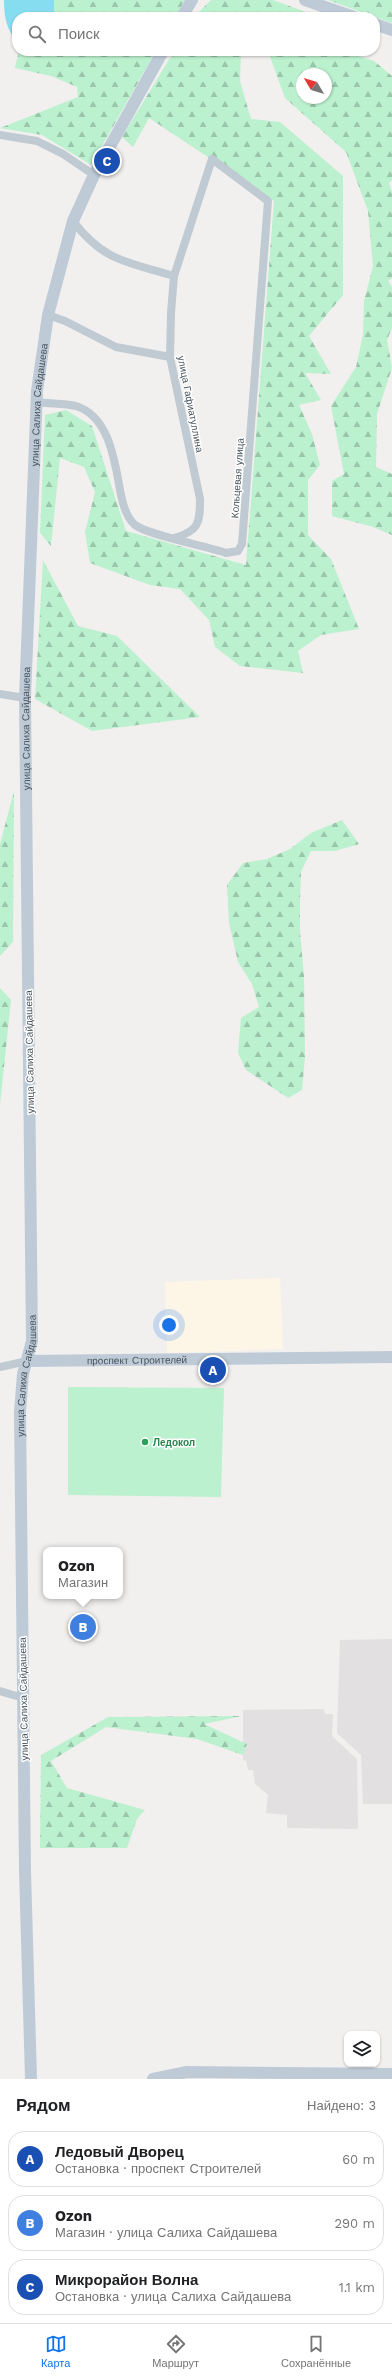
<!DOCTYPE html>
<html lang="ru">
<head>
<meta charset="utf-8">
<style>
	body { margin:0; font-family:"Work Sans",sans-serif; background:#f6f6f6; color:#202124 }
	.controls { position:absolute; right:12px; bottom:12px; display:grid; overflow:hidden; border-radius:8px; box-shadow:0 1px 3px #0004 }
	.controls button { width:36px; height:36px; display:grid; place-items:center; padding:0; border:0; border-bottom:1px solid #e0e0e0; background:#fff; color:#202124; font:20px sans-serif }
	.compass { position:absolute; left:296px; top:68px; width:36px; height:36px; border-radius:50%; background:#fff; box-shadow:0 1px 3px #0004; rotate:308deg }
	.you { position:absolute; left:169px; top:1325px; width:14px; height:14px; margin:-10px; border:3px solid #fff; border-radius:50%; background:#1a73e8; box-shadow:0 0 0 6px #1a73e833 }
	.badge { display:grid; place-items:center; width:26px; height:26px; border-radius:50%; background:#1074ea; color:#fff; font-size:13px; font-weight:700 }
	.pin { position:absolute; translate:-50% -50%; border:2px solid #fff; box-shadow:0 1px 4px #0006 }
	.popup { position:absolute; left:43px; top:1547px; width:80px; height:52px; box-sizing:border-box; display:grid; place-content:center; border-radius:8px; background:#fff; filter:drop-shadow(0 1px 3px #0005); font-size:13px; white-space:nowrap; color:#757577 }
	.popup b { font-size:15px; color:#202124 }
	.popup::after { content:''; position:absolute; left:50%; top:100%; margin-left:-8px; border:8px solid transparent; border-top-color:#fff }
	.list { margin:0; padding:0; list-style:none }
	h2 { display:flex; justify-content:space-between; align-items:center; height:52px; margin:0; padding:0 16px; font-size:17px }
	h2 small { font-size:13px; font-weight:400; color:#757577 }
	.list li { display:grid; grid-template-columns:26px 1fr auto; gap:12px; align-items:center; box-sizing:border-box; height:56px; margin:0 8px 8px; padding:0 8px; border:1px solid #e0e0e0; border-radius:16px }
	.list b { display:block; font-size:15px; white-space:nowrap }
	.list p { margin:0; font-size:13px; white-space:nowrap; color:#757577 }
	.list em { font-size:13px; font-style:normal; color:#757577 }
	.icon { flex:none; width:22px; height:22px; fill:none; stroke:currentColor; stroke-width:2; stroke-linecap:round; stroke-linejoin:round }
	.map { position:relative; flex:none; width:392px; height:2079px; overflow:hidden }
	.search { position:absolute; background:#fff; box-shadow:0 1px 3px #0004; left:12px; right:12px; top:12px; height:44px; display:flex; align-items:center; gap:10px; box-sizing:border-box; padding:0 14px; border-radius:16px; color:#757577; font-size:15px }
	.sheet { height:244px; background:#fff }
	nav { display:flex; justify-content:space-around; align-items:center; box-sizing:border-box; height:56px; border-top:1px solid #e0e0e0; background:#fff; font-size:11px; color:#757577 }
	nav a { display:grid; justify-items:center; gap:2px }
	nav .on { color:#1074ea }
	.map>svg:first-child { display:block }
	.commercial { fill:#fdf6e7 }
	.education { fill:#e3e0e1 }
	.green { fill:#bbf1cf }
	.forest { fill:url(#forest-firs); fill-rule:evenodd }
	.water { fill:#86ddf0 }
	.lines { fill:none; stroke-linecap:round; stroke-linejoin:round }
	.street { stroke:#bfcad2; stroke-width:8 }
	.secondary { stroke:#becbd7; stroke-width:12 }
	.leisure-dot { fill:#2e9e5b; stroke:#fff; stroke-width:1.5 }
	.labels { text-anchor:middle; stroke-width:3; stroke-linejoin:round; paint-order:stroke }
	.street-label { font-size:10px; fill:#46535d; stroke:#fff }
	.leisure-label { font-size:10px; font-weight:bold; fill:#27864d; stroke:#fff; text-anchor:start }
</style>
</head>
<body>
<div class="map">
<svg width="392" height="2079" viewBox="0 0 392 2079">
	<defs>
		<pattern id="forest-firs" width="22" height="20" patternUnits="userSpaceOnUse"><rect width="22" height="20" fill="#bbf1cf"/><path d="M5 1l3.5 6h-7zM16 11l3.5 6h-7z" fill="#9ac6ab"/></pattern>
	</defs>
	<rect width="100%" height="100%" fill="#f2efef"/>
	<path class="commercial" d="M280,1278L283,1349L167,1353L165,1282Z"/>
	<path class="education" d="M392,1639V1804H363L361,1755L337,1733L340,1640Z
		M324,1709L325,1714H333L332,1736L357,1759L358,1829L287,1828V1815L266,1813L268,1795L255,1784L253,1770H248L246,1761L243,1760V1710Z"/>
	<path class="green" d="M68,1387L224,1388L221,1497L68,1495Z"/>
	<path class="forest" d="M54,0H185L175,17H54Z
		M211,0H273L319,17H194Z
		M328,0H392V23Z
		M19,51H156L91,165L42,135L0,128L78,97L77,87L51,76L15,68Z
		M181,51H241L240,81L251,119L280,122L343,176V295L309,336L331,374L305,373L321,400L299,405L312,434L320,465L308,480V535L331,559L359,629L321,635L298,651L303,673L240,666L215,647L209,620L180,589L150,585L90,563L85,532L95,492L84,467L60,458L51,546L40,533L45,415L66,410L92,426L126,531L246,565L274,201L149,118L133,147L122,137L170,58Z
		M268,51H342L374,61L392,76V180L389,183L392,192V278L388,281L392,287V328L387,340L392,368L377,414L376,467L392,474V535L373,527L332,516V481L344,474L331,406L356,367L363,335L364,301L373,266L368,211L346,152L285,98ZM302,74H326V98H302Z
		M43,560L78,626L117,636L200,717L92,731L35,699Z
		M14,791L13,942L0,956V844Z
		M342,820L359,844L335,851H311L301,872L300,900V932L304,976L305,1057L302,1090L288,1098L246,1070L238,1053L241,1018L259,1007L252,984L238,962L229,923L227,885L243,863L267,859L290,849L311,833Z
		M0,988L11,1000L0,1105Z
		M242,1716L204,1724L247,1744L243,1755L197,1739L106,1727L51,1761L67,1788L145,1810L137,1819L127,1848H40L41,1755L108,1717Z"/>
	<path class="water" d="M4,0H54V17H17V41C6,30 4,15 4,0Z"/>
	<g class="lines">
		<path class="street" d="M0,135L37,141L63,154L94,175
			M73,221C104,262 128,262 174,276
			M48,315L65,321L116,347L170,357
			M37,402C49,404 64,403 76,406C111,417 115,465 121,495C123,505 127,518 135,525C148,535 206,546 226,553L238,551L242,544L268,201L212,159L174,276L171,313L170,357L200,499C200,523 199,531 174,538
			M0,694L25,698
			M0,1367L27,1361
			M0,1691L23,1698"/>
		<g class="secondary">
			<path d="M305,0L354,17"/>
			<path d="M182,17L192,0"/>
			<path d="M375,24L392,30"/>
			<path id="s1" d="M27,1361L392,1357"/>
			<path id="s2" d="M31,2079L25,1870L20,1412L23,1374L32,1341L25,698L37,391L48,315L73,221L94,175L163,51"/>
			<path d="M153,2079L187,2072L392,2074"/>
		</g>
	</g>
	<circle class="leisure-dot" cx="145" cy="1442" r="4"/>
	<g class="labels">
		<g class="street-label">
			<text transform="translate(191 404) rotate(79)" y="4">улица Гафиатуллина</text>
			<text dy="4" stroke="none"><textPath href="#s2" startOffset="1676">улица Салиха Сайдашева</textPath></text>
			<text transform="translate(237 478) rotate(-86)" y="4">Кольцевая улица</text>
			<text dy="4" stroke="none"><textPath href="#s2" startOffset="1352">улица Салиха Сайдашева</textPath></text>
			<text transform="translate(29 1052) rotate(-91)" y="4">улица Салиха Сайдашева</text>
			<text dy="4" stroke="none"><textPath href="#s1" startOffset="110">проспект Строителей</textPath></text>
			<text dy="4" stroke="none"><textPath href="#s2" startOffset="704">улица Салиха Сайдашева</textPath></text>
			<text transform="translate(23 1699) rotate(-91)" y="4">улица Салиха Сайдашева</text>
		</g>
		<g class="leisure-label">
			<text x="153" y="1446">Ледокол</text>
		</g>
	</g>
</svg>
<div class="controls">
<button><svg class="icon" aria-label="layers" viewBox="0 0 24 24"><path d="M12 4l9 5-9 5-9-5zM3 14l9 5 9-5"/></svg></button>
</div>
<svg class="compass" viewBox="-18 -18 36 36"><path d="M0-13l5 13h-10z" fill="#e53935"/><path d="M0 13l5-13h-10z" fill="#757577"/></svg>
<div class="you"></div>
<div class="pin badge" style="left:213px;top:1370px;background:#1a4fb4">A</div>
<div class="pin badge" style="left:83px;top:1627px;background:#3f7fe0">B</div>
<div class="popup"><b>Ozon</b>Магазин</div>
<div class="pin badge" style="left:107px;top:161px;background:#1a4fb4">C</div>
<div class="search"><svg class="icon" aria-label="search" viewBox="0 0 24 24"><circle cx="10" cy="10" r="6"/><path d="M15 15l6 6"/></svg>Поиск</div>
</div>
<section class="sheet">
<h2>Рядом<small>Найдено: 3</small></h2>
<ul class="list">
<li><span class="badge" style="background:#1a4fb4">A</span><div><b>Ледовый Дворец</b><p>Остановка · проспект Строителей</p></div><em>60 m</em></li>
<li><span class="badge" style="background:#3f7fe0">B</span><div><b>Ozon</b><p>Магазин · улица Салиха Сайдашева</p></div><em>290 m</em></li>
<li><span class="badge" style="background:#1a4fb4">C</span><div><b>Микрорайон Волна</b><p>Остановка · улица Салиха Сайдашева</p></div><em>1.1 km</em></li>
</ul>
</section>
<nav>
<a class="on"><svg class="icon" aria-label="map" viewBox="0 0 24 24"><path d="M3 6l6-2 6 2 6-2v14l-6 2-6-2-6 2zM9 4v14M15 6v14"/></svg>Карта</a>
<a><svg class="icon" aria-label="directions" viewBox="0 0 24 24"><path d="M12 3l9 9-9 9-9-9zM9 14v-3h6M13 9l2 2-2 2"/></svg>Маршрут</a>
<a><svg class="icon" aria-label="saved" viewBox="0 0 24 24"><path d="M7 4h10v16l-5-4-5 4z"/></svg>Сохранённые</a>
</nav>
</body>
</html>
